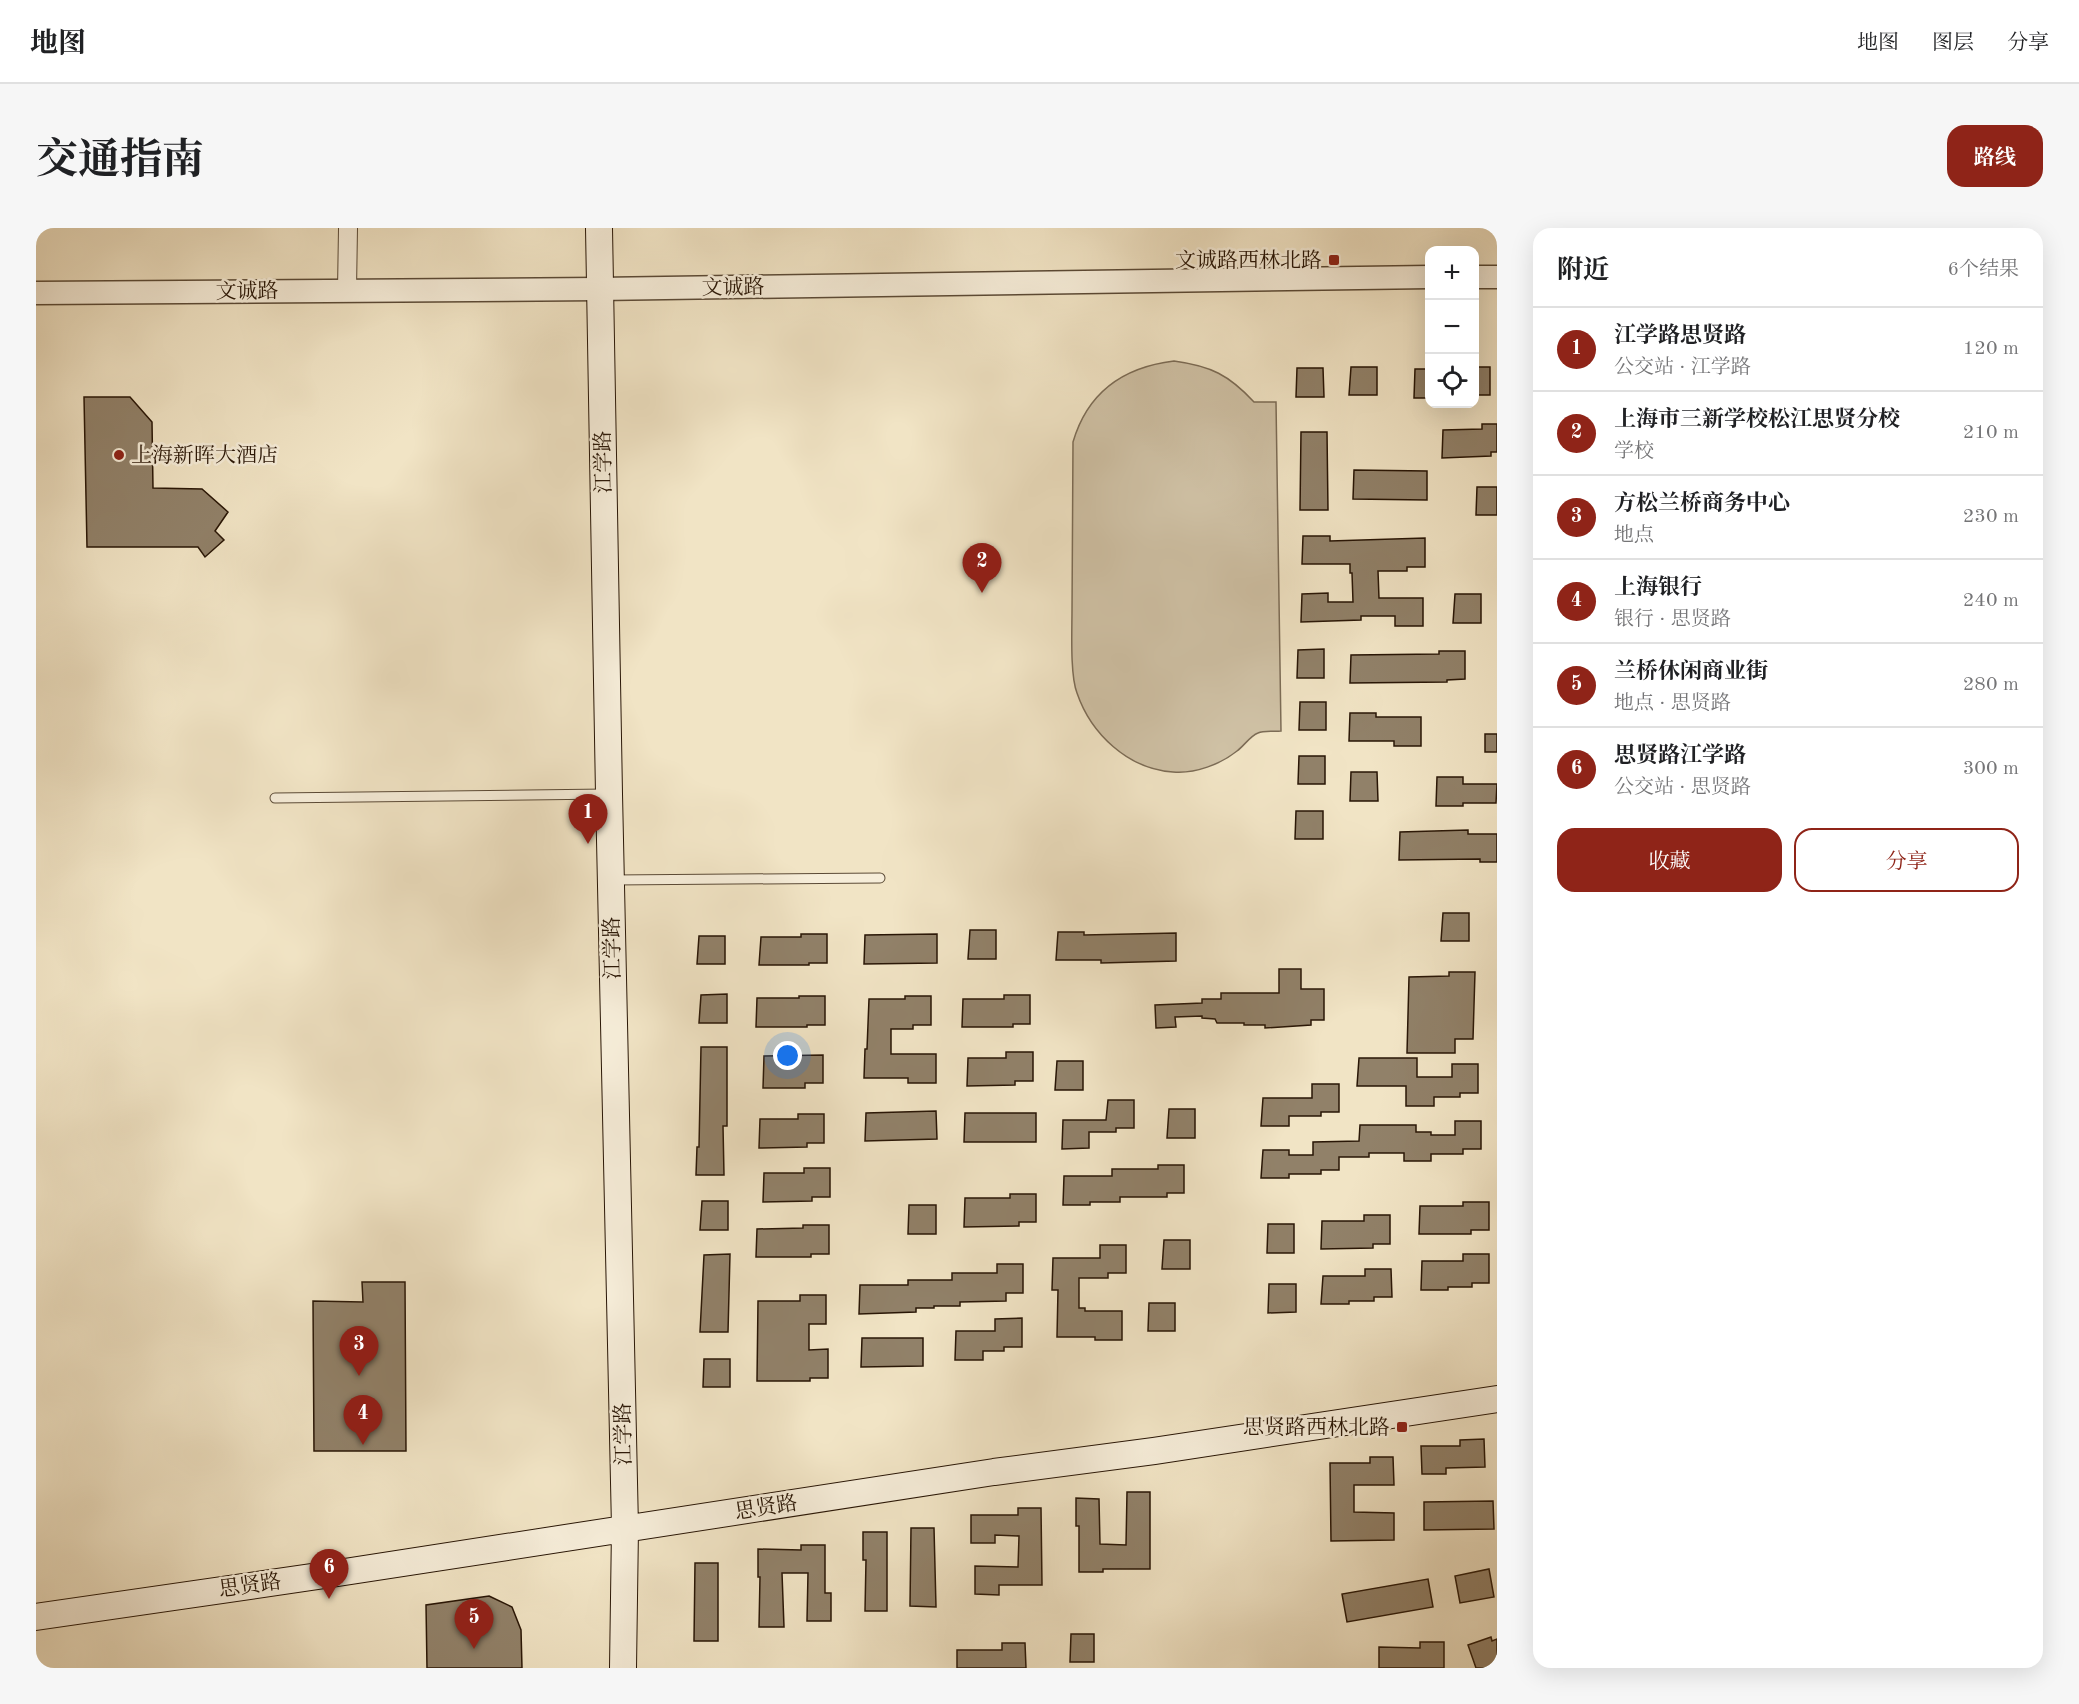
<!DOCTYPE html>
<html lang="zh">
<head>
<meta charset="utf-8">
<style>
	body { margin:0; font-family:"Old Standard TT","Noto Serif SC",serif; background:#f6f6f6; color:#202124 }
	.controls { position:absolute; right:18px; top:18px; display:grid; overflow:hidden; border-radius:12px; box-shadow:0 6px 24px #0002 }
	.controls button { width:54px; height:54px; display:grid; place-items:center; padding:0; border:0; border-bottom:2px solid #e0e0e0; background:#fff; color:#202124; font:30px sans-serif }
	.you { position:absolute; left:752px; top:828px; width:21px; height:21px; margin:-15px; border:4px solid #fff; border-radius:50%; background:#1a73e8; box-shadow:0 0 0 9px #1a73e833 }
	.badge { display:grid; place-items:center; width:39px; height:39px; border-radius:50%; background:#8f2418; color:#fff; font-size:20px; font-weight:700 }
	.pin { position:absolute; translate:-50% -50px; filter:drop-shadow(0 2px 3px #0008) }
	.pin::after { content:''; position:absolute; top:32px; width:21px; height:18px; background:inherit; clip-path:polygon(0 0,100% 0,50% 100%) }
	.list { margin:0; padding:0; list-style:none }
	h2 { display:flex; justify-content:space-between; align-items:center; height:78px; margin:0; padding:0 24px; font-size:26px }
	h2 small { font-size:20px; font-weight:400; color:#757577 }
	.list li { display:grid; grid-template-columns:39px 1fr auto; gap:18px; align-items:center; box-sizing:border-box; height:84px; padding:0 24px; border-top:2px solid #e0e0e0 }
	.list b { display:block; font-size:22px; white-space:nowrap }
	.list p { margin:0; font-size:20px; white-space:nowrap; color:#757577 }
	.list em { font-size:20px; font-style:normal; color:#757577 }
	.actions { display:flex; gap:12px; padding:18px 24px }
	.actions a { flex:1; padding:14px 0; border:2px solid #8f2418; border-radius:18px; text-align:center; font-size:21px; color:#8f2418 }
	.actions .main { background:#8f2418; color:#fff }
	.icon { flex:none; width:33px; height:33px; fill:none; stroke:currentColor; stroke-width:2; stroke-linecap:round; stroke-linejoin:round }
	.map { position:relative; flex:none; width:1461px; height:1440px; overflow:hidden; border-radius:18px }
	header { display:flex; align-items:center; gap:36px; box-sizing:border-box; height:84px; padding:0 30px; background:#fff; border-bottom:2px solid #e0e0e0 }
	header strong { font-size:28px }
	nav { display:flex; gap:33px; margin-inline-start:auto; font-size:21px }
	.intro { display:flex; align-items:center; justify-content:space-between; box-sizing:border-box; height:144px; padding:0 36px }
	h1 { margin:0; font-size:42px }
	.button { padding:15px 27px; border-radius:18px; background:#8f2418; color:#fff; font-size:21px; font-weight:700 }
	main { display:flex; gap:36px; padding:0 36px }
	aside { flex:1; background:#fff; border-radius:18px; box-shadow:0 6px 24px #0002 }
	.map>svg:first-child { display:block }
	.green { fill:#cfc1a5; stroke:#7c6c56; stroke-width:1.5 }
	.building { fill:#918169; stroke:#291606; stroke-width:1.5 }
	.lines { fill:none; stroke-linecap:round; stroke-linejoin:round }
	.service-casing { stroke:#5b4a36; stroke-width:11 }
	.minor-casing { stroke:#5b4a36; stroke-width:20 }
	.tertiary-casing { stroke:#5b4a36; stroke-width:25 }
	.secondary-casing { stroke:#291606; stroke-width:28 }
	.service { stroke:#f6edd9; stroke-width:9 }
	.minor { stroke:#f6edd9; stroke-width:18 }
	.tertiary { stroke:#f6edd9; stroke-width:22 }
	.secondary { stroke:#f6edd9; stroke-width:26 }
	.poi-dot { fill:#8f2418; stroke:#f6edd9; stroke-width:2 }
	.labels { text-anchor:middle; stroke-width:5; stroke-linejoin:round; paint-order:stroke }
	.poi-label { font-size:21px; fill:#291606; stroke:#f6edd9; text-anchor:end }
	.street-label { font-size:21px; fill:#291606; stroke:#f6edd9 }
</style>
</head>
<body>
<header>
<strong>地图</strong>
<nav><a>地图</a><a>图层</a><a>分享</a></nav>
</header>
<div class="intro"><h1>交通指南</h1><a class="button">路线</a></div>
<main>
<div class="map">
<svg width="1461" height="1440" viewBox="0 0 1461 1440">
	<rect width="100%" height="100%" fill="#f1e4c5"/>
	<filter id="stains"><feTurbulence type="fractalNoise" baseFrequency=".00333" numOctaves="4"/><feColorMatrix values="0 0 0 0 .2 0 0 0 0 .09 0 0 0 0 .02 0 0 0 .5 -.17"/></filter>
	<radialGradient id="worn" r=".72"><stop offset=".6" stop-color="#630" stop-opacity="0"/><stop offset="1" stop-color="#630" stop-opacity=".3"/></radialGradient>
	<path class="green" d="M1138,133C1175,138 1193,147 1218,174H1240L1245,503C1238,504 1228,502 1222,505C1214,508 1208,518 1201,523C1185,536 1159,546 1137,544C1092,541 1055,506 1041,465C1034,447 1036,403 1036,383C1036,326 1037,270 1037,214C1052,163 1088,139 1138,133Z"/>
	<path class="building" d="M1315,139H1341V167H1313Z
		M1438,139H1454V167H1438Z
		M1261,140H1287L1288,169H1260Z
		M1379,141H1394V170H1378Z
		M48,169H94L116,194L117,260L166,261L192,284L179,303L188,312L169,329L162,319H51Z
		M1446,196H1461V224H1455V228L1406,230L1407,202L1446,201Z
		M1265,204H1291L1292,282H1264Z
		M1318,242L1391,243V272L1317,271Z
		M1441,259H1461V287H1440Z
		M1267,308H1294V313L1389,310V339H1371V343H1342L1343,370H1387V398H1359V388H1325V392L1265,394L1266,366L1292,365V374H1317L1316,345H1314V336H1266Z
		M1419,366H1445V395H1417Z
		M1288,421V450H1261L1262,422Z
		M1403,423H1429V451L1411,452V454L1314,455L1315,427L1403,426Z
		M1264,474H1290V502H1263Z
		M1314,485H1340V489H1385V518H1358V513H1313Z
		M1449,506H1461V524H1449Z
		M1263,528H1289V556H1262Z
		M1315,544H1341L1342,573H1314Z
		M1401,549H1427V556H1461L1460,575H1427V578H1400Z
		M1260,583H1287V611H1259Z
		M1432,602V606H1461V634H1444V631L1363,632L1364,604Z
		M1407,685H1433V713H1405Z
		M934,702H960V731H932Z
		M1022,704H1048V707L1140,705V733L1065,735V732H1020Z
		M765,706H791V735H773V737H723L725,709H765Z
		M901,706V735L828,736L829,707Z
		M663,708H689V736H661Z
		M1243,741H1265V761H1288V792H1275V797L1229,800V797H1208V795H1181L1179,791L1166,790V788L1139,789L1140,799L1120,800L1119,777L1166,775V771H1185V765H1243Z
		M1413,744H1439L1437,811H1419V825H1371L1373,749L1413,748Z
		M691,766V795H663L665,767Z
		M968,767H994V796H977V799H926L927,771H968Z
		M763,768H789V797H771V799H720L721,770H763Z
		M869,768H895V797H877V801H855V826H900V855H872V850H828L829,821H831L833,771H869Z
		M665,819H691V898H687L688,947H660L661,919H663Z
		M970,824H997V853H979V857L931,858L932,830H970Z
		M787,827V855H769V860H727L728,828Z
		M1323,830H1381V849H1416V836H1442V865H1424V869H1398V878H1370V858H1321Z
		M1021,833H1047V862H1019Z
		M1276,856H1303V884H1285V888H1253V898H1225L1227,870H1276Z
		M1072,872H1098V900H1080V904H1053V920L1026,921L1027,892H1070Z
		M1133,881H1159V910H1131Z
		M900,883L901,911L829,913L830,885Z
		M929,885H1000V914H928Z
		M762,886H788V915H771V919L723,920L724,891H762Z
		M1419,893H1445V921H1427V926H1395V933H1368V925H1333V929H1303V942H1285V946H1253V950H1225L1227,922H1253V927H1277V914L1323,913L1324,897H1380V904H1395V907H1419Z
		M1122,937H1148V965H1131V969H1084V974H1054V977H1027L1028,948H1076V941H1122Z
		M768,940H794V969H776V973L727,974L728,945H768Z
		M974,966H1000V994H983V998L928,999L929,970H974Z
		M666,973H692V1002H664Z
		M1427,974H1453V1002H1435V1006H1383L1384,978H1427Z
		M873,977H900V1006H872Z
		M1328,987H1354V1016H1337V1020L1285,1021L1286,993H1328Z
		M1232,996H1258V1025H1231Z
		M767,997H793V1026H775V1029H720L721,1001L767,1000Z
		M1128,1012H1154V1041H1126Z
		M1064,1017H1090V1045H1072V1050H1043V1080H1049V1083H1086V1112H1059V1109H1021L1022,1062H1016L1017,1030H1064Z
		M694,1026L692,1104H664L668,1027Z
		M1427,1026H1453V1055H1436V1059H1412V1062H1385L1386,1033H1427Z
		M961,1036H987V1065H970V1073L924,1074V1078H898V1080H880V1084L823,1086L824,1057H872V1052H916V1045H961Z
		M1329,1041H1355L1356,1069H1338V1073H1313V1076H1285L1287,1048H1329Z
		M326,1054H369L370,1223H278L277,1073L327,1074Z
		M1233,1056H1260V1084L1232,1085Z
		M764,1067H790V1096H773V1122L792,1121V1150H774V1153H721L722,1073H764Z
		M1113,1075H1139V1103H1112Z
		M986,1090V1119H968V1123H947V1132H919L920,1103H959V1091Z
		M826,1110H887V1138L825,1139Z
		M668,1131H694V1159H667Z
		M1448,1211L1449,1239L1410,1240V1246H1386L1385,1218H1424V1212Z
		M1334,1229H1357L1358,1257H1318V1284L1358,1285V1312L1295,1313L1294,1235H1334Z
		M1091,1264H1114V1341H1067V1344H1043V1298H1040V1270L1063,1271L1064,1316L1090,1317Z
		M1457,1273L1458,1301L1388,1302V1274Z
		M982,1280H1005L1006,1357H963V1367L939,1366V1338L982,1339L983,1308L959,1307V1315H935V1287H982Z
		M875,1300H898L900,1379L874,1378Z
		M827,1304H851V1383H829L830,1332H827Z
		M765,1317H789V1365H795V1393H771L772,1345H746L748,1399H723L724,1349H722V1321L765,1322Z
		M659,1335H682V1413H658Z
		M1453,1341L1458,1369L1424,1375L1419,1348Z
		M1392,1351L1397,1379L1311,1394L1306,1366Z
		M453,1368L476,1379L485,1402L486,1440H391L390,1377Z
		M1035,1406H1058V1434H1034Z
		M1455,1409L1456,1413L1461,1411V1437L1450,1440H1440L1432,1417Z
		M1384,1414H1408V1440H1343V1419L1384,1420Z
		M966,1415H989L990,1440H921V1422H966Z"/>
	<g class="lines">
		<g class="service-casing">
			<path id="service" d="M239,570L570,566
				M577,652L844,650"/>
		</g>
		<g class="minor-casing">
			<path id="minor" d="M311,62L312,0"/>
		</g>
		<g class="tertiary-casing">
			<path id="tertiary" d="M1438,49H1461
				M0,65L563,61L1394,49"/>
		</g>
		<g class="secondary-casing">
			<path id="secondary" d="M563,0L573,566L589,1300L587,1440
				M0,1389L289,1347L958,1244L1118,1223L1461,1171"/>
		</g>
		<use href="#service" class="service"/>
		<use href="#minor" class="minor"/>
		<use href="#tertiary" class="tertiary"/>
		<use href="#secondary" class="secondary"/>
	</g>
	<g class="poi-dot">
		<rect x="1292" y="26" width="12" height="12" rx="3"/>
		<circle cx="83" cy="227" r="6"/>
		<rect x="1360" y="1193" width="12" height="12" rx="3"/>
	</g>
	<g class="labels">
		<g class="poi-label">
			<text x="1286" y="39">文诚路西林北路</text>
			<text x="95" y="234" text-anchor="start">上海新晖大酒店</text>
			<text x="1354" y="1206">思贤路西林北路</text>
		</g>
		<g class="street-label">
			<text transform="translate(697 59) rotate(-1)" y="7">文诚路</text>
			<text transform="translate(211 63) rotate(-1)" y="7">文诚路</text>
			<text transform="translate(567 234) rotate(-91)" y="7">江学路</text>
			<text transform="translate(576 720) rotate(-91)" y="7">江学路</text>
			<text transform="translate(587 1206) rotate(-91)" y="7">江学路</text>
			<text transform="translate(730 1279) rotate(-9)" y="7">思贤路</text>
			<text transform="translate(214 1357) rotate(-8)" y="7">思贤路</text>
		</g>
	</g>
	<rect width="100%" height="100%" filter="url(#stains)"/>
	<rect width="100%" height="100%" fill="url(#worn)"/>
</svg>
<div class="controls">
<button>+</button>
<button>−</button>
<button><svg class="icon" aria-label="locate" viewBox="0 0 24 24"><circle cx="12" cy="12" r="6"/><path d="M12 2v4M12 18v4M2 12h4M18 12h4"/></svg></button>
</div>
<div class="you"></div>
<div class="pin badge" style="left:552px;top:616px">1</div>
<div class="pin badge" style="left:946px;top:365px">2</div>
<div class="pin badge" style="left:323px;top:1148px">3</div>
<div class="pin badge" style="left:327px;top:1217px">4</div>
<div class="pin badge" style="left:438px;top:1421px">5</div>
<div class="pin badge" style="left:293px;top:1371px">6</div>
</div>
<aside>
<h2>附近<small>6个结果</small></h2>
<ul class="list">
<li><span class="badge">1</span><div><b>江学路思贤路</b><p>公交站 · 江学路</p></div><em>120 m</em></li>
<li><span class="badge">2</span><div><b>上海市三新学校松江思贤分校</b><p>学校</p></div><em>210 m</em></li>
<li><span class="badge">3</span><div><b>方松兰桥商务中心</b><p>地点</p></div><em>230 m</em></li>
<li><span class="badge">4</span><div><b>上海银行</b><p>银行 · 思贤路</p></div><em>240 m</em></li>
<li><span class="badge">5</span><div><b>兰桥休闲商业街</b><p>地点 · 思贤路</p></div><em>280 m</em></li>
<li><span class="badge">6</span><div><b>思贤路江学路</b><p>公交站 · 思贤路</p></div><em>300 m</em></li>
</ul>
<div class="actions"><a class="main">收藏</a><a>分享</a></div>
</aside>
</main>
</body>
</html>
